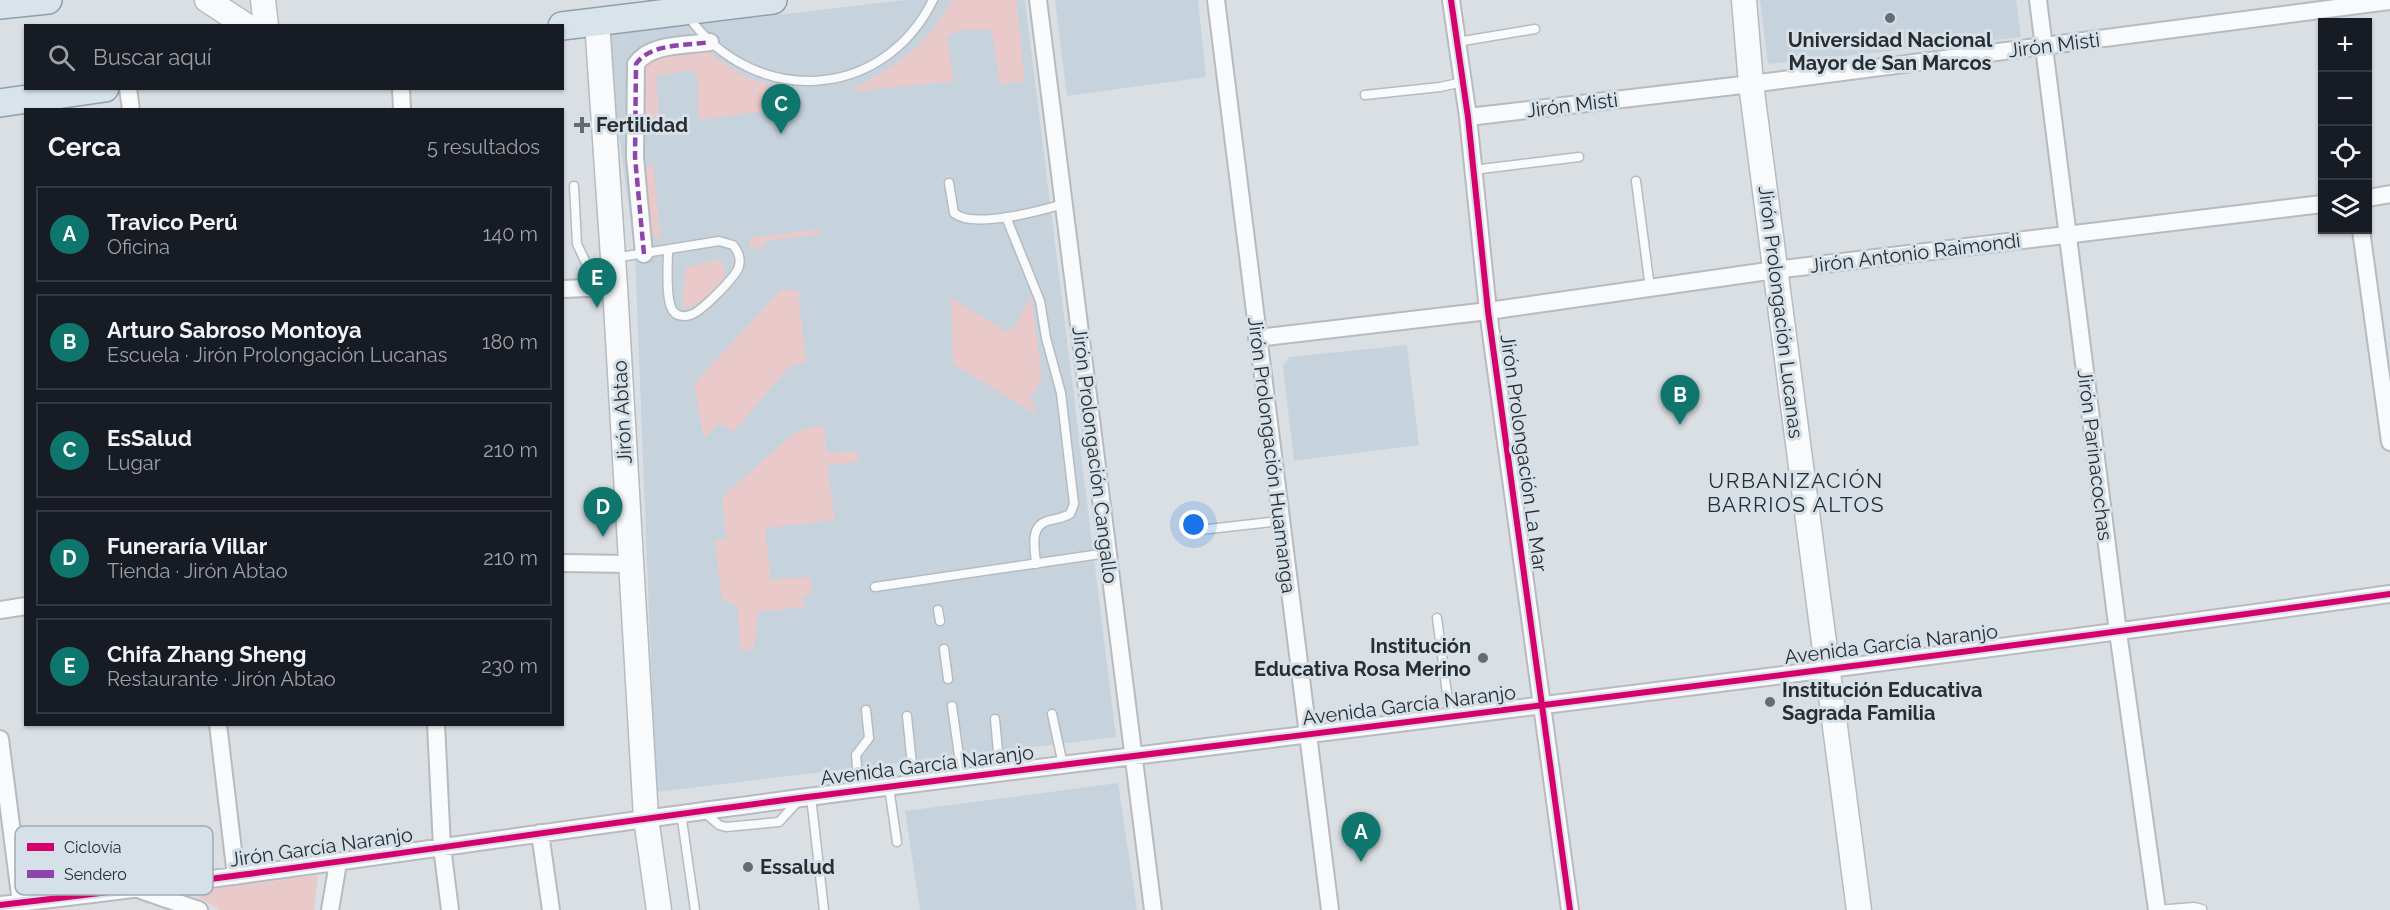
<!DOCTYPE html>
<html lang="es">
<head>
<meta charset="utf-8">
<style>
	body { margin:0; font-family:Raleway,sans-serif; background:#20242c; color:#f1f3f6 }
	.controls { position:absolute; right:18px; top:18px; display:grid; overflow:hidden; border-radius:0px; box-shadow:0 2px 4px #0004 }
	.controls button { width:54px; height:54px; display:grid; place-items:center; padding:0; border:0; border-bottom:2px solid #363941; background:#171b24; color:#f1f3f6; font:30px sans-serif }
	.you { position:absolute; left:1194px; top:525px; width:21px; height:21px; margin:-15px; border:4px solid #fff; border-radius:50%; background:#1a73e8; box-shadow:0 0 0 9px #1a73e833 }
	.badge { display:grid; place-items:center; width:39px; height:39px; border-radius:50%; background:#0f766e; color:#fff; font-size:20px; font-weight:700 }
	.pin { position:absolute; translate:-50% -50px; filter:drop-shadow(0 2px 3px #0008) }
	.pin::after { content:''; position:absolute; top:32px; width:21px; height:18px; background:inherit; clip-path:polygon(0 0,100% 0,50% 100%) }
	.list { margin:0; padding:0; list-style:none }
	h2 { display:flex; justify-content:space-between; align-items:center; height:78px; margin:0; padding:0 24px; font-size:26px }
	h2 small { font-size:20px; font-weight:400; color:#9ea1a6 }
	.list li { display:grid; grid-template-columns:39px 1fr auto; gap:18px; align-items:center; box-sizing:border-box; height:96px; margin:0 12px 12px; padding:0 12px; border:2px solid #363941; border-radius:0px }
	.list b { display:block; font-size:22px; white-space:nowrap }
	.list p { margin:0; font-size:20px; white-space:nowrap; color:#9ea1a6 }
	.list em { font-size:20px; font-style:normal; color:#9ea1a6 }
	.icon { flex:none; width:33px; height:33px; fill:none; stroke:currentColor; stroke-width:2; stroke-linecap:round; stroke-linejoin:round }
	.map { position:relative; flex:none; width:2390px; height:910px; overflow:hidden }
	.search { position:absolute; background:#171b24; box-shadow:0 2px 4px #0004; left:24px; top:24px; width:540px; height:66px; display:flex; align-items:center; gap:15px; box-sizing:border-box; padding:0 21px; border-radius:0px; color:#9ea1a6; font-size:22px }
	.panel { position:absolute; background:#171b24; box-shadow:0 2px 4px #0004; left:24px; top:108px; width:540px; height:618px; border-radius:0px }
	.map>svg:first-child { display:block }
	.built { fill:#c7d3dc }
	.green { fill:#e9c9ca }
	.lines { fill:none; stroke-linecap:round; stroke-linejoin:round }
	.lane-casing { stroke:#b7bbbf; stroke-width:11 }
	.street-casing { stroke:#b7bbbf; stroke-width:20 }
	.secondary-casing { stroke:#b7bbbf; stroke-width:27 }
	.primary-casing { stroke:#8aa0ae; stroke-width:30 }
	.lane { stroke:#f9fafb; stroke-width:8 }
	.street { stroke:#f9fafb; stroke-width:16 }
	.secondary { stroke:#f9fafb; stroke-width:24 }
	.primary { stroke:#d8e3ea; stroke-width:27 }
	.quiet { stroke:#8e44ad; stroke-width:4.5; stroke-dasharray:9 4.5; stroke-linecap:butt }
	.cycleway-casing { stroke:#d6e0e8; stroke-width:10 }
	.cycleway { stroke:#d6006c; stroke-width:6 }
	.poi-dot { fill:#686c70; stroke:#d6e0e8; stroke-width:2 }
	.labels { text-anchor:middle; stroke-width:6; stroke-linejoin:round; paint-order:stroke }
	.poi-label { font-size:20px; font-weight:bold; fill:#2a2e31; stroke:#d6e0e8; text-anchor:start }
	.street-label { font-size:20px; fill:#2a2e31; stroke:#d6e0e8 }
	.neighbourhood-label { font-size:21px; letter-spacing:1.5px; fill:#2a2e31; stroke:#d6e0e8 }
	.key { fill:#d6e0e8; stroke:#a2abb1; stroke-width:1.5 }
	.key-label { font-size:16px; fill:#2a2e31 }
</style>
</head>
<body>
<div class="map">
<svg width="2390" height="910" viewBox="0 0 2390 910">
	<rect width="100%" height="100%" fill="#dadfe4"/>
	<path class="built" d="M905,0H1025L1116,737L656,792L635,255L606,35Z
		M1055,0H1198L1206,77L1067,96Z
		M1760,0H2016L2021,37L1768,64Z
		M1407,345L1419,445L1294,461L1283,366L1289,357Z
		M1118,783L1137,910H920L905,811Z"/>
	<path class="green" d="M959,0H1016L1025,81L1000,84L992,31C980,27 957,29 947,37L954,81L848,92C895,65 924,51 951,1Z
		M706,51L745,77L778,87L803,105L699,120L697,75L695,72L689,70L656,76L660,130L643,131L641,68L656,55Z
		M653,165L661,239L645,230L640,169Z
		M820,229L821,234L767,241L758,251L757,247L750,248L749,238Z
		M718,260L722,262L724,267V282L713,293L691,307H682L686,267Z
		M781,290H798L806,364L791,365L733,432L719,423L704,439L694,384Z
		M1031,296L1042,378L1030,397L1037,415L953,364L951,298L1006,331L1015,327Z
		M823,425L827,453L856,452L859,461L827,466L835,520L765,528L771,580L810,577L812,594L802,597L805,607L758,612L754,649L741,651L737,605L722,600L715,540H726L722,497L797,431Z
		M318,875L314,910H220L190,892Z"/>
	<g class="lines">
		<g class="lane-casing">
			<path id="lane" d="M688,16C753,107 882,103 933,0
				M1457,42L1535,29
				M1365,95L1440,87L1463,82
				M1473,170L1579,157
				M1636,181L1650,288
				M949,183L954,213C973,229 1040,211 1063,204
				M574,186L577,244L588,267L591,288
				M1006,217L1040,301L1046,338L1061,393L1074,504L1070,514C1063,518 1055,519 1047,521C1029,527 1035,549 1036,564
				M614,258L719,241L733,245C738,251 741,258 739,266C737,276 700,313 690,315C684,317 677,316 673,311C665,300 668,264 668,250
				M1200,530L1280,521
				M875,587L1107,553
				M938,610L940,621
				M1437,618L1450,716
				M944,649L948,679
				M952,706L962,777
				M1052,714L1063,765
				M907,716L914,784
				M995,719L1000,773
				M889,787L897,842
				M859,791L856,755L869,738L866,710
				M811,797L824,910
				M704,812L719,825L726,827L779,822L799,800
				M681,813L695,910
				M2157,910L2194,907L2202,909"/>
		</g>
		<g class="street-casing">
			<path id="street" d="M1038,0L1153,910
				M1216,0L1330,910
				M1451,0L1468,117L1488,311L1570,910
				M2038,0L2118,632L2157,910
				M128,88L131,110
				M401,88L402,110
				M1468,117L1751,84L2390,1
				M2368,198L2390,194
				M2361,230L2390,442
				M644,254L635,157L636,64C650,43 686,46 710,42
				M562,289L615,287
				M1257,338L1488,311L1775,270L2322,204
				M562,563L631,564
				M0,610L26,606
				M218,724L236,876
				M436,724L442,847L450,910
				M0,739L21,903
				M540,833L551,910
				M143,891L199,910
				M0,905C273,874 544,831 816,796C1341,729 1866,668 2390,594
				M330,910L338,863"/>
		</g>
		<g class="secondary-casing">
			<path id="secondary" d="M207,0L247,26
				M263,0L266,26
				M1744,0L1751,84L1859,910
				M597,21L615,287L646,818L659,910"/>
		</g>
		<g class="primary-casing">
			<path id="primary" d="M0,5L48,0
				M562,26L773,0
				M0,103L105,88"/>
		</g>
		<use href="#lane" class="lane"/>
		<use href="#street" class="street"/>
		<use href="#secondary" class="secondary"/>
		<use href="#primary" class="primary"/>
		<path class="quiet" d="M644,254L635,157L636,64C650,43 686,46 710,42"/>
		<g class="cycleway-casing">
			<path id="cycleway" d="M1451,0L1468,117L1488,311L1570,910
				M0,905C273,874 544,831 816,796C1341,729 1866,668 2390,594"/>
		</g>
		<use href="#cycleway" class="cycleway"/>
	</g>
	<g class="poi-dot">
		<circle cx="1890" cy="18" r="6"/>
		<path d="M579 116h6v6h6v6h-6v6h-6v-6h-6v-6h6z"/>
		<circle cx="1483" cy="658" r="6"/>
		<circle cx="1770" cy="702" r="6"/>
		<circle cx="748" cy="867" r="6"/>
	</g>
	<g class="labels">
		<g class="poi-label">
			<text x="1890" y="47" text-anchor="middle">Universidad Nacional<tspan x="1890" dy="23">Mayor de San Marcos</tspan></text>
			<text x="596" y="132">Fertilidad</text>
			<text x="1471" y="653" text-anchor="end">Institución<tspan x="1471" dy="23">Educativa Rosa Merino</tspan></text>
			<text x="1782" y="697">Institución Educativa<tspan x="1782" dy="23">Sagrada Familia</tspan></text>
			<text x="760" y="874">Essalud</text>
		</g>
		<g class="street-label">
			<text transform="translate(2054 45) rotate(-7)" y="7">Jirón Misti</text>
			<text transform="translate(1572 105) rotate(-7)" y="7">Jirón Misti</text>
			<text transform="translate(1915 253) rotate(-7)" y="7">Jirón Antonio Raimondi</text>
			<text transform="translate(1781 312) rotate(83)" y="7">Jirón Prolongación Lucanas</text>
			<text transform="translate(622 412) rotate(-93)" y="7">Jirón Abtao</text>
			<text transform="translate(1524 453) rotate(82)" y="7">Jirón Prolongación La Mar</text>
			<text transform="translate(1095 455) rotate(83)" y="7">Jirón Prolongación Cangallo</text>
			<text transform="translate(1272 455) rotate(83)" y="7">Jirón Prolongación Huamanga</text>
			<text transform="translate(2095 455) rotate(83)" y="7">Jirón Parinacochas</text>
			<text transform="translate(1891 644) rotate(-7)" y="7">Avenida García Naranjo</text>
			<text transform="translate(1409 705) rotate(-7)" y="7">Avenida García Naranjo</text>
			<text transform="translate(927 765) rotate(-7)" y="7">Avenida García Naranjo</text>
			<text transform="translate(321 847) rotate(-8)" y="7">Jirón García Naranjo</text>
		</g>
		<g class="neighbourhood-label">
			<text x="1796" y="488">URBANIZACIÓN<tspan x="1796" dy="24">BARRIOS ALTOS</tspan></text>
		</g>
	</g>
	<rect x="15" y="826" width="198" height="69" rx="9" class="key"/>
	<rect x="27" y="843" width="27" height="8" fill="#d6006c"/>
	<rect x="27" y="870" width="27" height="8" fill="#8e44ad"/>
	<g class="key-label">
		<text x="64" y="853">Ciclovía</text>
		<text x="64" y="880">Sendero</text>
	</g>
</svg>
<div class="controls">
<button>+</button>
<button>−</button>
<button><svg class="icon" aria-label="locate" viewBox="0 0 24 24"><circle cx="12" cy="12" r="6"/><path d="M12 2v4M12 18v4M2 12h4M18 12h4"/></svg></button>
<button><svg class="icon" aria-label="layers" viewBox="0 0 24 24"><path d="M12 4l9 5-9 5-9-5zM3 14l9 5 9-5"/></svg></button>
</div>
<div class="you"></div>
<div class="pin badge" style="left:1361px;top:862px">A</div>
<div class="pin badge" style="left:1680px;top:425px">B</div>
<div class="pin badge" style="left:781px;top:134px">C</div>
<div class="pin badge" style="left:603px;top:537px">D</div>
<div class="pin badge" style="left:597px;top:308px">E</div>
<div class="search"><svg class="icon" aria-label="search" viewBox="0 0 24 24"><circle cx="10" cy="10" r="6"/><path d="M15 15l6 6"/></svg>Buscar aquí</div>
<section class="panel">
<h2>Cerca<small>5 resultados</small></h2>
<ul class="list">
<li><span class="badge">A</span><div><b>Travico Perú</b><p>Oficina</p></div><em>140 m</em></li>
<li><span class="badge">B</span><div><b>Arturo Sabroso Montoya</b><p>Escuela · Jirón Prolongación Lucanas</p></div><em>180 m</em></li>
<li><span class="badge">C</span><div><b>EsSalud</b><p>Lugar</p></div><em>210 m</em></li>
<li><span class="badge">D</span><div><b>Funeraría Villar</b><p>Tienda · Jirón Abtao</p></div><em>210 m</em></li>
<li><span class="badge">E</span><div><b>Chifa Zhang Sheng</b><p>Restaurante · Jirón Abtao</p></div><em>230 m</em></li>
</ul>
</section>
</div>
</body>
</html>
